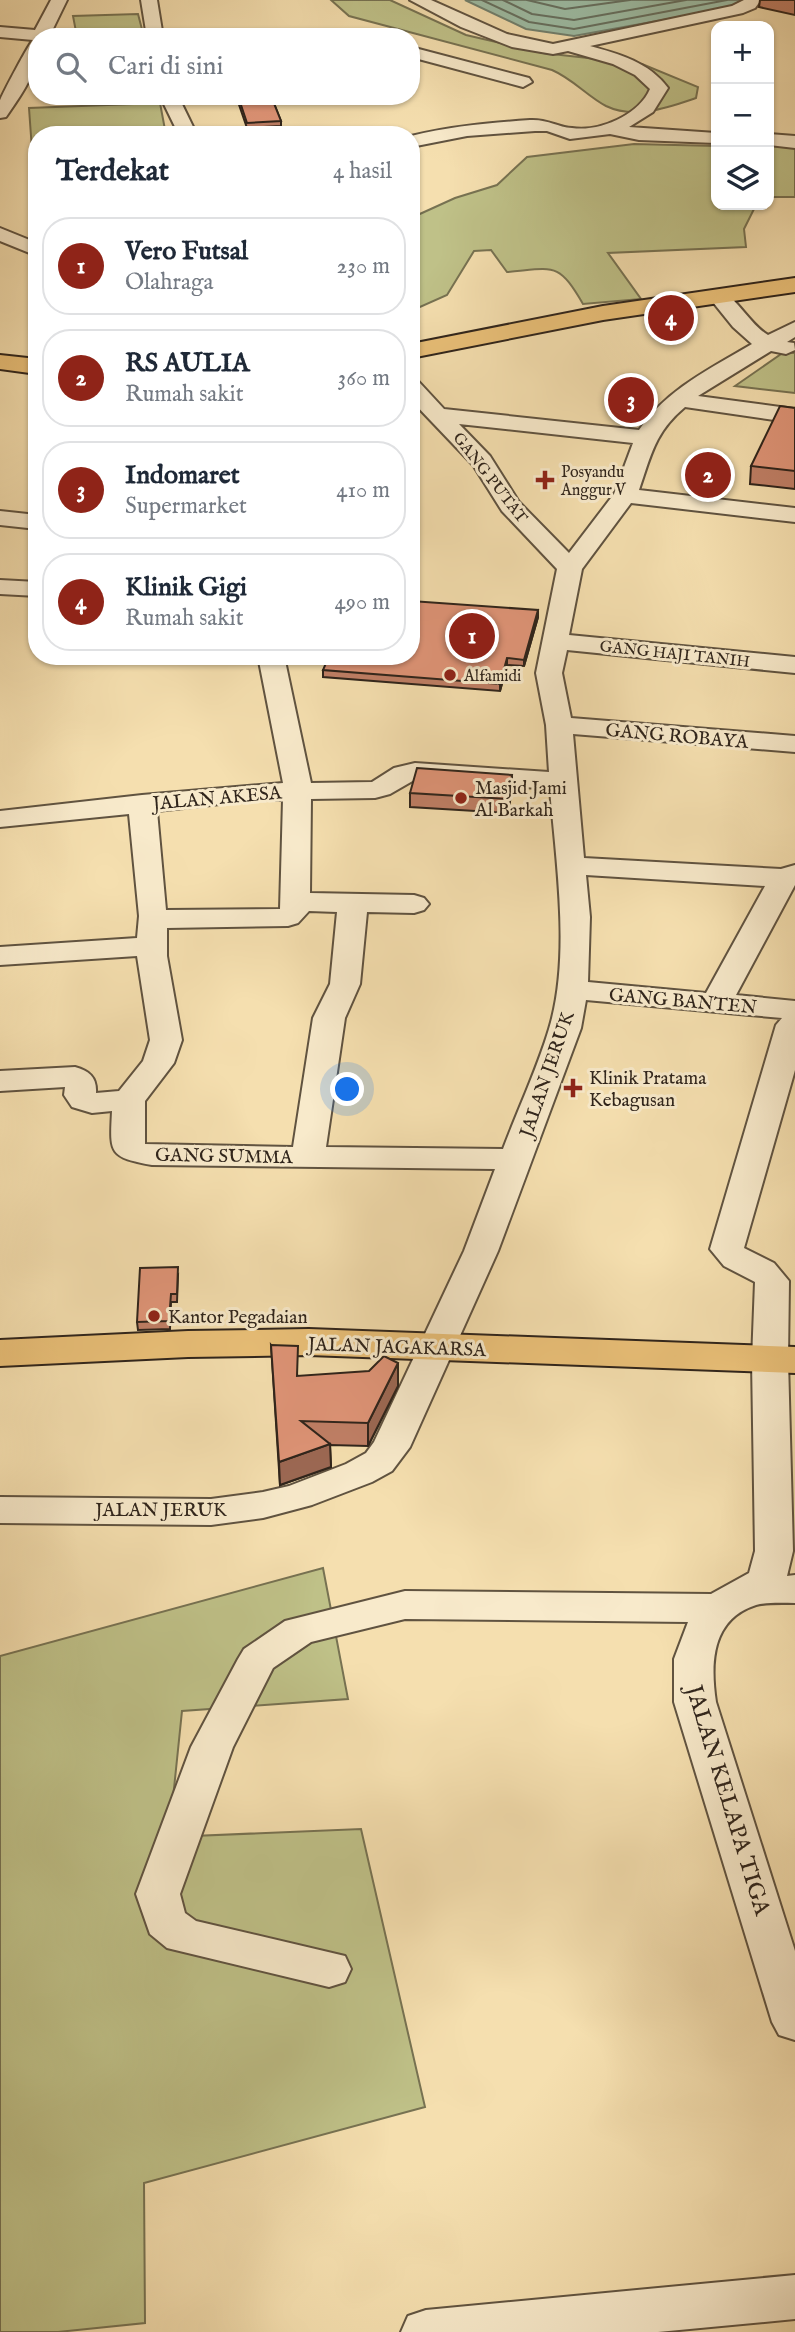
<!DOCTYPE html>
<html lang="id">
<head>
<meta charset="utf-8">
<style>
	body { margin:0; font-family:"IM FELL English",serif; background:#f6f6f7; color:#1f2937 }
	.controls { position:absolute; right:21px; top:21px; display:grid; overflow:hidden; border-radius:14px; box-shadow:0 2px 5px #0004 }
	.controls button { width:63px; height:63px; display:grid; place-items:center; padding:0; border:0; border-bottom:2px solid #e0e1e3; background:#fff; color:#1f2937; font:35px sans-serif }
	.you { position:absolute; left:348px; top:1090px; width:24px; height:24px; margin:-18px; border:5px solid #fff; border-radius:50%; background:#1a73e8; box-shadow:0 0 0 10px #1a73e833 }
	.badge { display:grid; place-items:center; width:46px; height:46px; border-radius:50%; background:#8f2418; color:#fff; font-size:23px; font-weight:700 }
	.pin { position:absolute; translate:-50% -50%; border:4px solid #fff; box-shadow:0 2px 7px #0006 }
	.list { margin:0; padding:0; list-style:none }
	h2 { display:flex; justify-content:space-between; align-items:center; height:91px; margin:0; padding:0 28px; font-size:30px }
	h2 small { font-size:23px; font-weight:400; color:#747a83 }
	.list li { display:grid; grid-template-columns:46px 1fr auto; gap:21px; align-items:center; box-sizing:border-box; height:98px; margin:0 14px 14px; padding:0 14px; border:2px solid #e0e1e3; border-radius:28px }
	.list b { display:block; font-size:26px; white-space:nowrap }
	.list p { margin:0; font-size:23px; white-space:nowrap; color:#747a83 }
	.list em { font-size:23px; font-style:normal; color:#747a83 }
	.icon { flex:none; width:38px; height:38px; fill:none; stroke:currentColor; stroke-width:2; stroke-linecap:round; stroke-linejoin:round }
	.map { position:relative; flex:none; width:795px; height:2332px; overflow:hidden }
	.search { position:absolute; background:#fff; box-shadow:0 2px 5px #0004; left:28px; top:28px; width:392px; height:77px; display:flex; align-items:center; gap:18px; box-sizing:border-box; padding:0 24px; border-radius:28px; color:#747a83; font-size:26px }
	.panel { position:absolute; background:#fff; box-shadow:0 2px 5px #0004; left:28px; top:126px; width:392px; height:539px; border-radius:28px }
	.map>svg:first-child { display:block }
	.green { fill:#bfc188; stroke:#777252; stroke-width:2 }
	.water { fill:#9dbda5; stroke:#71806e; stroke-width:2 }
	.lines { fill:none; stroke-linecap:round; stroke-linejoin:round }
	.shore { stroke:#667060; stroke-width:2 }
	.minor-casing { stroke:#605340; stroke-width:4 }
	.major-casing { stroke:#2f241b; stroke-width:4 }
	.minor { fill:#f8eacb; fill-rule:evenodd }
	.major { fill:#eac078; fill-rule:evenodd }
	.wall { fill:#c07f66; stroke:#2f241b; stroke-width:2 }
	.shaded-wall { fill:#9c6853; stroke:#2f241b; stroke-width:2 }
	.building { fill:#df9477; stroke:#2f241b; stroke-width:2 }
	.poi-dot { fill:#8f2418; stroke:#f8eacb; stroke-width:2.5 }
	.labels { text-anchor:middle; stroke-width:6; stroke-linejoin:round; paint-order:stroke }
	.far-poi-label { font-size:16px; fill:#2f241b; stroke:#f8eacb; text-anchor:start }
	.far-street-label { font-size:16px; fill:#2f241b; stroke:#f8eacb }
	.street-label { font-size:19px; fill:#2f241b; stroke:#f8eacb }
	.poi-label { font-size:19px; fill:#2f241b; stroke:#f8eacb; text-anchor:start }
	.near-street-label { font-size:23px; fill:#2f241b; stroke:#f8eacb }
</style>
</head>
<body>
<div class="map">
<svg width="795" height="2332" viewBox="0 0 795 2332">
	<rect width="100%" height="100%" fill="#f5dfaf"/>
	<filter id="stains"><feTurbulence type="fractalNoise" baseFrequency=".00286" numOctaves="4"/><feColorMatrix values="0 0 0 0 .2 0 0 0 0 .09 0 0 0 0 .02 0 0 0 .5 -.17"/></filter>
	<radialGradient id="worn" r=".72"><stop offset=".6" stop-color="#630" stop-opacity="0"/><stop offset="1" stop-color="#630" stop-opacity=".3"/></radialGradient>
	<path class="green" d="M331,0H390L466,35L543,53L642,64L698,87L696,98C669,107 635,120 606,106C587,96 573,79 552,70L349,16Z
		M138,14L144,37H77L73,16Z
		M160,103L166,135H37V178H34L29,108Z
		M769,143L792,144L795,147V197H769Z
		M634,144L716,146V205H756L744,229L746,247L608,253L641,299L583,304C558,261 554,268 507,272L491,250L474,251L447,295L411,311V218L455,198L497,185L527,157Z
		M784,352L795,353V393L735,386Z
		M323,1568L348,1699L182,1711L169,1837L361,1829L425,2107L144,2183L145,2323L58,2332H0V1656Z"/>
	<path class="water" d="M465,0H741L737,4L718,10L574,36L526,29Z"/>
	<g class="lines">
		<path class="shore" d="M482,0L529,22L574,29L727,0
			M503,0L532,14L574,20L686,0
			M527,0L565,9L630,0"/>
		<g class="minor-casing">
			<path id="minor" d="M51,0H67L49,37H37C37,75 27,86 6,117L0,118C0,113 0,106 0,101C1,96 30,42 33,40L0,37V27L35,30Z
				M141,0H157L163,37H147Z
				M410,0H431L507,34L553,44L732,6L744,0H761L755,8L743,13L590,46C619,54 649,62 668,88L653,112L629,127L716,133V143L639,140L610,134L570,139L547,131H535L467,136L411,147V136C451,126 490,123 530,120C548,119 557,127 572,128C600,132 639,115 650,89L635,75L613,64L568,51L553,54L512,47L461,27Z
				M411,47L529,78L532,82L523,87L411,57Z
				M160,96H178L197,135H179Z
				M769,134L795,136V148L769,145Z
				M0,228L37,243V256L0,241Z
				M718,290C735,294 750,325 768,335L795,322V337L787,342L794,343L795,350L786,354L771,351L698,396L795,409V423L685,407C655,432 651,455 639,490L795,508V522L631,503L582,569L569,635L795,657V673L567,650L562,673L571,718L795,736V752L573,734L584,858L781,869L795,865V885L736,995L795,1001V1070L744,1248L774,1263L789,1281L788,1360L793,1551L787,1576L795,1575V1603C783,1603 768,1602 756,1605C712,1619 710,1662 716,1702L795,1951V2040L779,2035L772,2022L674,1702V1659L688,1622L405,1619L311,1642L273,1668L233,1747L180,1894L185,1913L196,1921L345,1956L351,1969L345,1982L329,1987L167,1948L150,1934L136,1894L191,1747L238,1659L244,1649L285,1621L405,1591L711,1594L749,1573L755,1551L752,1360L755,1282L724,1266L710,1249L776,1025L782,1018L586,1000L581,1028L498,1251L410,1447L392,1471L372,1482L312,1505L263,1518L211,1525L0,1523V1497L211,1499L263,1492L289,1486L346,1464L366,1453L374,1442L464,1251L495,1169L152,1165C108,1157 110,1153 112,1111L92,1113L72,1107L64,1095L65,1087L0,1091V1071L75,1067C89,1071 97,1077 96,1093L119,1091L143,1061L150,1040L137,956L0,965V947L137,938L139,916L129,814L0,827V811L142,795L283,783L258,656H284L311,783L372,782L394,768L415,763L549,772L546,725L536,673L557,569L502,511L473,465L411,400V380L419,382L444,409L639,430C666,390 711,368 752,344L733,327L708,296L711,292ZM459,424L633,443L614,494L569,553L519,502L490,456ZM416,779L550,789C556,863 571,957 549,1029C537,1069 518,1109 503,1149L326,1147L345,1018L360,984L367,912L414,913L424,910L429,904L424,898L414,895L310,893L311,799L375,798L390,794ZM256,800H283L280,909L166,910L157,811ZM586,875L765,886L706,993L588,982L590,917ZM309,911L337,912L330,984L313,1018L293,1147L145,1144V1101L174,1063L182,1040L167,956V928L288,926L298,923Z
				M0,511L37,515V529L0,525Z
				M0,580L37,582V596L0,594Z
				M795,2275V2319L658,2332H401L408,2316L426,2310Z"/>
		</g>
		<g class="major-casing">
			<path id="major" d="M795,278V292L603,320L411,358V344L603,306Z
				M0,355L37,359V374L0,369Z
				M309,1329L795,1347V1373L309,1355L188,1357L0,1366V1340L188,1331Z"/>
		</g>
		<use href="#minor" class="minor"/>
		<use href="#major" class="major"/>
	</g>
	<path class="wall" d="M760,0H795V15L759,7Z
		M236,96H271L281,121V126L247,128Z
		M795,408V489L750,484L751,466Z
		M538,610V617L524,666L507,665L500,691L323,677V670Z
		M512,789L508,813L410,807V793Z
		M178,1275L177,1302H171L170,1329L138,1330L137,1322Z
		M271,1345L298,1376L398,1386L368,1446L330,1445L331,1467L280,1485Z"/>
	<path class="shaded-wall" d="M538,610V617L524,666V660Z
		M507,658V665L500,691V684Z
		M512,775V789L508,813V799Z
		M398,1363V1386L368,1446V1423Z
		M330,1444L331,1467L280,1485L279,1462Z"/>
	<path class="building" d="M238,96H271L281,121L247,123Z
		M780,406L795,408V471L751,466Z
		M411,601L538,610L524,660L507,658L500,684L323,670L329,656H411Z
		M417,768L512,775L508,799L410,793Z
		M178,1267L177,1294H171L169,1321L137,1322L140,1268Z
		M271,1345L298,1346L297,1376L369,1371L384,1356L398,1363L368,1423L301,1421L330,1444L279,1462Z"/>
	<g class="poi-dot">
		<path d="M541.5 469.5h7v7h7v7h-7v7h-7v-7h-7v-7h7z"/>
		<circle cx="450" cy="675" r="7"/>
		<circle cx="461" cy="798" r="7"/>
		<path d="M569.5 1077.5h7v7h7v7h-7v7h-7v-7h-7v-7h7z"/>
		<circle cx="154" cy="1316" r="7"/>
	</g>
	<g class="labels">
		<g class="far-poi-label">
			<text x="561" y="477">Posyandu<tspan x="561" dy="18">Anggur V</tspan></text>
			<text x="464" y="681">Alfamidi</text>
		</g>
		<g class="far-street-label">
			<text transform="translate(491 477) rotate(52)" y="6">GANG PUTAT</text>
			<text transform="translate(675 653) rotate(6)" y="6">GANG HAJI TANIH</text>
		</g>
		<g class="street-label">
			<text transform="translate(677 735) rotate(5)" y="7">GANG ROBAYA</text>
			<text transform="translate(217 797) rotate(-5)" y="7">JALAN AKESA</text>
			<text transform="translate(683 1000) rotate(5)" y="7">GANG BANTEN</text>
			<text transform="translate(546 1074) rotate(-71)" y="7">JALAN JERUK</text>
			<text transform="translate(224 1155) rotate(1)" y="7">GANG SUMMA</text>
			<text transform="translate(397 1346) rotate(2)" y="7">JALAN JAGAKARSA</text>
			<text x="161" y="1516">JALAN JERUK</text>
		</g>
		<g class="poi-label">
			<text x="475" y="794">Masjid Jami<tspan x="475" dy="22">Al Barkah</tspan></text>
			<text x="589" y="1084">Klinik Pratama<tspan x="589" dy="22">Kebagusan</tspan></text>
			<text x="168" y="1323">Kantor Pegadaian</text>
		</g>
		<g class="near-street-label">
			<text transform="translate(729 1800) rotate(73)" y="8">JALAN KELAPA TIGA</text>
		</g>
	</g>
	<rect width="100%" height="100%" filter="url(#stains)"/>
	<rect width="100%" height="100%" fill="url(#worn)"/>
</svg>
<div class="controls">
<button>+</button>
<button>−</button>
<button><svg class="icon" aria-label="layers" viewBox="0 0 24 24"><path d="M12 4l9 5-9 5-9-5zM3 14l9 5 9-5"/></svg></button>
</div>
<div class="you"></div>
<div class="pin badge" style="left:472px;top:636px">1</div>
<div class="pin badge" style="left:708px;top:475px">2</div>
<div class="pin badge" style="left:631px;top:400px">3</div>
<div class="pin badge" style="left:671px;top:318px">4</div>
<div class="search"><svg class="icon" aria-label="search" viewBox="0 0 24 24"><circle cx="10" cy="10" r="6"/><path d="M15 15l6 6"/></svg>Cari di sini</div>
<section class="panel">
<h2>Terdekat<small>4 hasil</small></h2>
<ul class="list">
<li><span class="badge">1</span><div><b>Vero Futsal</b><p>Olahraga</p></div><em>230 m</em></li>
<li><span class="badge">2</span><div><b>RS AULIA</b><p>Rumah sakit</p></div><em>360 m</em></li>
<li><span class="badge">3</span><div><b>Indomaret</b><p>Supermarket</p></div><em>410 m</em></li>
<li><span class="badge">4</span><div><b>Klinik Gigi</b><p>Rumah sakit</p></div><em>490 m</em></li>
</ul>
</section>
</div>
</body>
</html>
